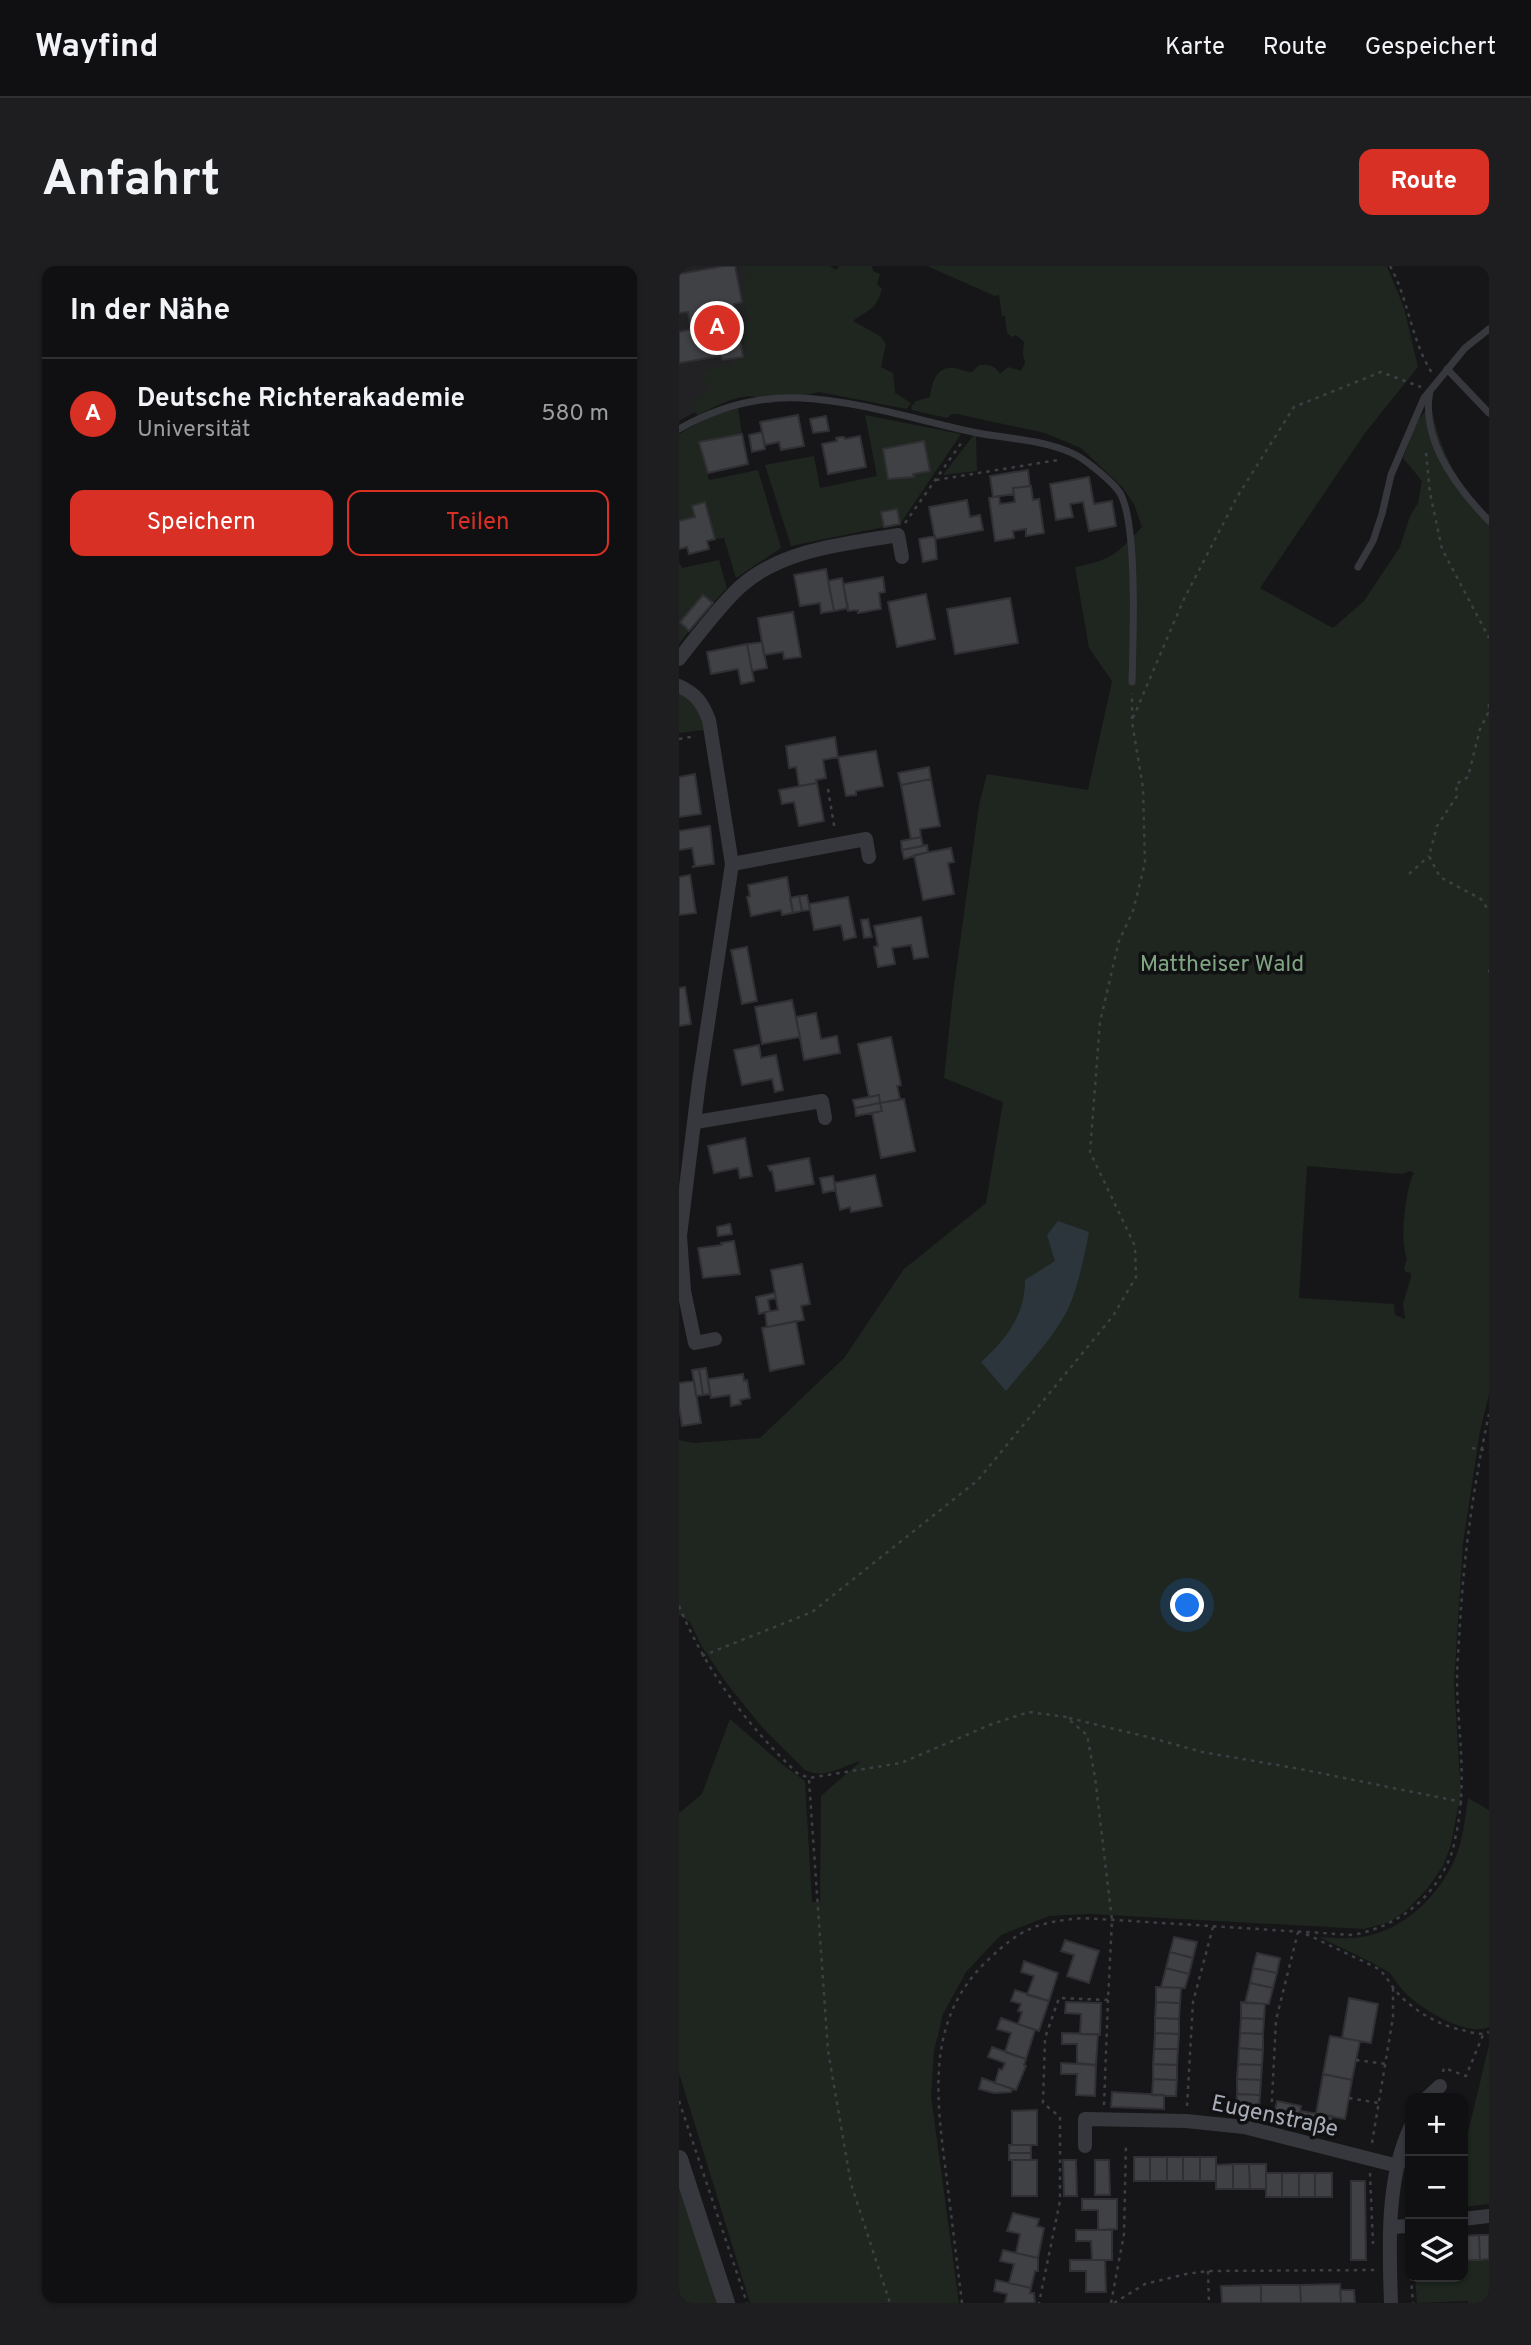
<!DOCTYPE html>
<html lang="de">
<head>
<meta charset="utf-8">
<style>
	body { margin:0; font-family:Overpass,sans-serif; background:#1e1e20; color:#f1f3f6 }
	.controls { position:absolute; right:21px; bottom:21px; display:grid; overflow:hidden; border-radius:14px; box-shadow:0 2px 5px #0004 }
	.controls button { width:63px; height:63px; display:grid; place-items:center; padding:0; border:0; border-bottom:2px solid #303032; background:#101012; color:#f1f3f6; font:35px sans-serif }
	.you { position:absolute; left:509px; top:1340px; width:24px; height:24px; margin:-18px; border:5px solid #fff; border-radius:50%; background:#1a73e8; box-shadow:0 0 0 10px #1a73e833 }
	.badge { display:grid; place-items:center; width:46px; height:46px; border-radius:50%; background:#d93025; color:#fff; font-size:23px; font-weight:700 }
	.pin { position:absolute; translate:-50% -50%; border:4px solid #fff; box-shadow:0 2px 7px #0006 }
	.list { margin:0; padding:0; list-style:none }
	h2 { display:flex; justify-content:space-between; align-items:center; height:91px; margin:0; padding:0 28px; font-size:30px }
	h2 small { font-size:23px; font-weight:400; color:#9c9d9f }
	.list li { display:grid; grid-template-columns:46px 1fr auto; gap:21px; align-items:center; box-sizing:border-box; height:112px; padding:0 28px; border-top:2px solid #303032 }
	.list b { display:block; font-size:26px; white-space:nowrap }
	.list p { margin:0; font-size:23px; white-space:nowrap; color:#9c9d9f }
	.list em { font-size:23px; font-style:normal; color:#9c9d9f }
	.actions { display:flex; gap:14px; padding:21px 28px }
	.actions a { flex:1; padding:16px 0; border:2px solid #d93025; border-radius:14px; text-align:center; font-size:24px; color:#d93025 }
	.actions .main { background:#d93025; color:#fff }
	.icon { flex:none; width:38px; height:38px; fill:none; stroke:currentColor; stroke-width:2; stroke-linecap:round; stroke-linejoin:round }
	.map { position:relative; flex:none; width:810px; height:2037px; overflow:hidden; border-radius:14px }
	header { display:flex; align-items:center; gap:42px; box-sizing:border-box; height:98px; padding:0 35px; background:#101012; border-bottom:2px solid #303032 }
	header strong { font-size:33px }
	nav { display:flex; gap:38px; margin-inline-start:auto; font-size:24px }
	.intro { display:flex; align-items:center; justify-content:space-between; box-sizing:border-box; height:168px; padding:0 42px }
	h1 { margin:0; font-size:49px }
	.button { padding:18px 32px; border-radius:14px; background:#d93025; color:#fff; font-size:24px; font-weight:700 }
	main { display:flex; gap:42px; padding:0 42px }
	aside { flex:1; background:#101012; border-radius:14px; box-shadow:0 2px 5px #0004 }
	.map>svg:first-child { display:block }
	.built { fill:#222225 }
	.green { fill:#1e261f; fill-rule:evenodd }
	.water { fill:#2c353c }
	.building { fill:#404145; stroke:#303034; stroke-width:2 }
	.lines { fill:none; stroke-linecap:round; stroke-linejoin:round }
	.path { stroke:#3d3f44; stroke-width:2.5; stroke-dasharray:3.5 5; stroke-linecap:butt }
	.service { stroke:#37383d; stroke-width:7 }
	.minor { stroke:#37383d; stroke-width:14 }
	.tertiary { stroke:#37383d; stroke-width:18 }
	.labels { text-anchor:middle; stroke-width:7; stroke-linejoin:round; paint-order:stroke }
	.park-label { font-size:23px; fill:#7fa482; stroke:#111113 }
	.street-label { font-size:23px; fill:#a8adb8; stroke:#111113 }
</style>
</head>
<body>
<header>
<strong>Wayfind</strong>
<nav><a>Karte</a><a>Route</a><a>Gespeichert</a></nav>
</header>
<div class="intro"><h1>Anfahrt</h1><a class="button">Route</a></div>
<main>
<aside>
<h2>In der Nähe<small></small></h2>
<ul class="list">
<li><span class="badge">A</span><div><b>Deutsche Richterakademie</b><p>Universität</p></div><em>580 m</em></li>
</ul>
<div class="actions"><a class="main">Speichern</a><a>Teilen</a></div>
</aside>
<div class="map">
<svg width="810" height="2037" viewBox="0 0 810 2037">
	<rect width="100%" height="100%" fill="#161618"/>
	<path class="built" d="M0,0H68L85,124L28,139L0,155Z"/>
	<path class="green" d="M62,0H151L157,4L160,0H193L194,5L201,8L198,18L203,23C197,45 189,43 174,55L201,70L207,78L202,101L214,107L216,127L232,137L228,143L140,126L92,137C85,137 83,133 76,131C62,127 32,142 20,149L17,148L14,143L16,134L27,128L31,120L25,115L26,105L42,100L53,102L55,93L62,89L64,91L68,79C60,71 59,61 68,54L67,44L62,35L67,12Z
		M248,0H708L725,42L739,101L686,167L581,322L654,362L685,335L721,281L731,250L739,237L743,215L724,192L738,155L752,139C760,183 778,219 810,249V1128L801,1165L784,1278L775,1417L782,1527L771,1582L764,1600L748,1623L729,1643L711,1656L685,1663L411,1648L370,1650L322,1669L287,1706L264,1748L255,1785L252,1830L280,2037H71L0,1807V1547L23,1528L51,1453L104,1499L126,1515L133,1636H141L142,1530L182,1495C163,1500 146,1514 126,1504L83,1461L49,1419L23,1381L11,1356L0,1349V1174L14,1177L81,1172L165,1092L225,1003L307,937L324,836L265,812L274,727L300,539L308,508L409,524L433,415L410,382L396,301C434,294 438,287 463,261L455,238L443,221L402,182L366,167L278,148H273L268,152L233,144L232,141L237,135L251,131C253,117 257,100 275,102C282,103 287,106 293,106L300,99C309,98 316,99 321,108L329,101L342,105L346,97L344,88L345,76L337,69L333,71L328,67L326,50H323L320,29L316,30ZM628,900L723,908L731,905L735,907C727,919 720,978 728,992L725,1003L727,1006L732,1007V1011L724,1038L726,1053L716,1049L715,1038L620,1032Z
		M59,142L63,168L20,176L30,214L79,204L102,282L57,312L45,272L36,273L26,237L13,240L16,251L0,255V168L30,151Z
		M186,149L282,168L221,258L217,243L202,246L205,261L112,280L86,199L135,190L141,222L198,210Z
		M294,170H297L298,205L264,209Z
		M40,294L48,322L34,337L24,329L1,356L10,365L0,378V296L3,302Z
		M0,427L3,428L21,444L25,464L0,467Z
		M789,1532L810,1544V1761C787,1772 736,1740 721,1721C716,1715 714,1709 708,1705C686,1692 662,1682 640,1671C654,1672 669,1673 683,1671C723,1665 759,1631 775,1595C784,1576 786,1552 789,1532Z
		M810,1779V1938L784,1941V1887Z
		M0,1922L29,2007L37,2037H0Z
		M810,1993V2037H789V2035L738,2037L736,2011H784V1994Z"/>
	<path class="water" d="M379,955L410,966C405,991 400,1017 390,1041C375,1072 348,1099 327,1125L302,1096C327,1073 346,1050 346,1014L376,995L368,969Z"/>
	<path class="building" d="M45,0H56L63,36L55,38L64,91L43,94L42,90L0,97V66L12,63L9,46L0,47V8Z
		M119,149L125,180L102,184L100,176L86,179L81,156Z
		M147,150L150,165L134,167L131,153Z
		M83,166L86,183L73,186L70,169Z
		M63,168L69,198L29,207L20,176Z
		M181,170L187,201L149,208L143,178L158,175L157,172L161,171H165L166,173Z
		M245,175L251,205L234,208L235,211L209,213L204,183Z
		M349,204L351,220L334,222L335,228L314,231L311,210Z
		M410,211L415,238L433,235L437,260L410,265L404,236L391,238L394,251L377,254L371,218Z
		M352,220L354,234L360,233L365,267L347,270V263L334,265L335,272L316,275L310,232L320,230L321,238L336,236L334,222Z
		M288,234L291,251L301,249L304,264L256,273L250,241Z
		M26,236L36,273L28,275L30,283L10,288L8,281L0,283V255L16,251L13,240Z
		M218,243L221,258L205,261L202,246Z
		M256,270L258,293L244,296L240,273Z
		M147,303L155,345L142,347L141,337L121,340L115,309Z
		M204,311L206,326L200,327L202,343L179,347V344L169,345L164,318Z
		M163,312L169,342L155,345L149,315Z
		M247,328L256,373L218,381L209,336Z
		M24,329L34,337L10,365L1,356Z
		M331,332L339,377L276,388L268,343Z
		M114,346L122,391L105,393L104,386L85,389L79,352Z
		M83,376L88,402L73,405L68,378Z
		M68,378L75,415L62,418L59,403L32,408L28,386Z
		M156,471L159,491L144,494L147,512L137,514L138,517L120,520L117,501L110,502L107,480Z
		M197,485L204,520L177,525V529L167,530L159,491Z
		M250,501L252,513L222,519L219,507Z
		M16,508L22,548L0,551V511Z
		M252,513L261,560L241,563L242,571L232,573L222,519Z
		M138,517L145,555L120,560L115,536L103,538L100,524Z
		M31,560L35,598L13,601L16,599L13,582L0,584V565Z
		M242,571L244,580L223,584L222,575Z
		M248,579L249,586L225,593L223,584Z
		M272,582L275,596L269,597L275,628L244,634L235,589Z
		M11,609L17,647L0,649V611Z
		M108,611L114,647L103,649L102,644L72,650L68,631L71,630L69,619Z
		M128,629L131,644L123,645L120,630Z
		M120,630L123,645L114,647L111,632Z
		M169,631L177,671L165,674L162,659L135,664L130,638Z
		M242,651L249,691L235,693L232,679L213,682L216,698L199,701L195,681L199,680L195,660Z
		M189,653L193,671L185,672L182,654Z
		M68,681L78,735L63,738L52,684Z
		M6,721L12,758L0,760V722Z
		M113,734L121,771L83,778L76,741Z
		M137,747L142,773L158,770L161,787L125,794L117,751Z
		M212,771L222,819L218,820L221,833L201,837L200,829L190,831L179,778Z
		M80,779L82,792L97,789L104,824L96,826L93,813L63,819L55,784Z
		M200,829L201,837L176,842L174,834Z
		M225,833L236,885L202,892L193,847L203,845L201,837Z
		M201,837L203,845L177,850L176,842Z
		M66,872L73,910L61,912L59,902L35,907L29,880Z
		M130,892L135,918L97,925L93,905H91L89,900Z
		M196,909L203,940L172,946L171,941L161,944L155,917Z
		M154,910L157,924L144,927L141,912Z
		M51,958L53,968L39,970L38,961Z
		M55,975L61,1008L24,1012L19,982L43,979L42,977Z
		M123,998L131,1038L122,1040L125,1054L88,1061L86,1046L99,1044L92,1004Z
		M96,1027L97,1032L89,1034L91,1045L80,1048L77,1031Z
		M117,1055L125,1098L91,1105L83,1062Z
		M27,1102L31,1128L24,1129L20,1103Z
		M20,1103L24,1129L17,1130L13,1104Z
		M64,1108L65,1115L68,1114L71,1132L61,1134L62,1138L52,1140L51,1129L32,1132L29,1113Z
		M15,1115L22,1157L3,1160L0,1140V1117Z
		M495,1671L518,1676L514,1692L491,1686Z
		M386,1674L420,1685L410,1717L388,1710L395,1689L382,1685Z
		M491,1686L514,1692L510,1708L487,1702Z
		M578,1687L601,1692L598,1707L574,1702Z
		M345,1695L379,1707L370,1735L348,1729L355,1710L342,1706Z
		M487,1702L510,1708L506,1722L482,1721Z
		M574,1702L598,1707L594,1722L571,1717Z
		M571,1717L594,1722L590,1738L566,1737Z
		M477,1721L502,1722L501,1737L477,1736Z
		M336,1724L370,1735L360,1765L339,1758L343,1746L339,1745L342,1738L332,1735Z
		M670,1732L699,1738L692,1777L663,1772Z
		M387,1736L422,1737L421,1769L401,1768L402,1748L386,1747Z
		M477,1736L501,1737L500,1753L476,1752Z
		M562,1736L586,1738L585,1753L562,1752Z
		M322,1752L356,1764L347,1793L326,1786L332,1767L318,1763Z
		M476,1752L500,1753V1768L476,1767Z
		M562,1752L585,1753L584,1768L561,1767Z
		M383,1767L419,1768L417,1799L398,1797V1778H383Z
		M476,1767L500,1768L499,1783H475Z
		M561,1767L584,1768V1784L560,1782Z
		M651,1770L681,1775L673,1814L644,1808Z
		M313,1781L347,1793L345,1799L347,1800L337,1824L316,1817L320,1803L323,1804L326,1797L309,1791Z
		M560,1782L584,1784L583,1799L559,1798Z
		M475,1783H499L498,1799L474,1798Z
		M382,1797L417,1799L416,1830L397,1829L398,1808H382Z
		M474,1798L498,1799V1814L474,1813Z
		M559,1798L583,1799L582,1814L558,1813Z
		M644,1808L673,1814L666,1853L637,1848Z
		M303,1812L333,1823L332,1826L315,1827L300,1823Z
		M474,1813L498,1814L497,1830L473,1829Z
		M558,1813L582,1814L581,1829L558,1828Z
		M433,1826L485,1829V1843L432,1841Z
		M558,1828L581,1829L580,1845L557,1844Z
		M598,1835L622,1840L619,1854L595,1849Z
		M358,1844V1879H333V1845Z
		M621,1845L653,1850L651,1864L618,1859Z
		M330,1879H352V1887H330Z
		M330,1887H352V1894H330Z
		M455,1891H471V1915H455Z
		M471,1891H488V1915H471Z
		M488,1891H504V1915H488Z
		M504,1891H521V1915H504Z
		M521,1891H537V1915H521Z
		M333,1894H358V1930H333Z
		M384,1894H397L398,1930H385Z
		M416,1894H430L431,1929H416Z
		M554,1898V1923H537V1899Z
		M554,1898H570L571,1923H554Z
		M570,1898H587V1923H571Z
		M587,1907H603V1931H587Z
		M603,1907H620V1931H603Z
		M620,1907H636V1931H620Z
		M636,1907H653V1931H636Z
		M672,1915H686L687,1994H672Z
		M403,1933H438V1963L419,1964V1944H403Z
		M334,1947L360,1953L358,1960L365,1962L359,1992L337,1987L341,1968L328,1965Z
		M397,1964H433V1994H413L412,1975H397Z
		M800,1969L801,1994H785L784,1970Z
		M800,1969H810V1993L801,1994Z
		M324,1984L359,1992V2005H356L352,2022L330,2017L335,1998L321,1995Z
		M391,1994H426L427,2026H407V2005H391Z
		M317,2014L352,2022L351,2027H355L356,2037H326L328,2028L315,2025Z
		M661,2018L662,2037H622L621,2019Z
		M582,2019H621L622,2037H582Z
		M582,2019V2037H543L542,2020Z
		M661,2024H675L676,2037H662Z"/>
	<g class="lines">
		<path class="path" d="M711,0C730,34 732,74 753,107
			M747,187L751,227L763,283L810,372
			M257,214L379,194
			M226,257L283,176
			M810,438L809,447L801,463L789,511L777,518L778,530L758,560L750,590L761,611L802,633L810,645
			M454,452L505,333L558,231L615,141L702,106L742,121
			M0,473L17,470
			M149,523L156,565
			M730,608L750,590
			M809,705H810
			M793,1182L810,1185
			M0,1340C27,1405 68,1459 118,1507L130,1512L222,1497L313,1458L350,1446L387,1451L408,1469L416,1511L433,1654L429,1734L380,1732L366,1772L364,1837L381,1851V1935L360,2037
			M23,1390L133,1346L299,1214L434,1050L457,1011L456,980L411,886L421,756L440,675L454,645L466,597L464,522L453,456V427
			M390,1452L469,1471L523,1486L621,1503L783,1536
			M130,1514L149,1785L172,1918L211,2037
			M627,1668L700,1703C706,1709 709,1714 713,1720C728,1741 758,1759 783,1764C792,1766 801,1770 810,1766
			M677,1794L707,1798
			M764,1806L765,1802L787,1810L804,1769
			M670,1832L700,1837
			M0,1835L68,2037
			M425,1839L429,1734
			M508,1840L514,1736L534,1661
			M592,1853L597,1754L619,1666
			M693,1877L714,1751V1721
			M691,1907L694,1978
			M730,1973L731,1991
			M529,2005L530,2037
			M732,2011L734,2037
			M283,2037C278,1996 273,1956 268,1915C258,1836 244,1755 309,1694C342,1662 359,1656 404,1652L674,1669C719,1660 755,1633 772,1589C775,1581 776,1572 778,1564C788,1512 779,1467 778,1416C778,1397 780,1377 781,1358C785,1287 795,1217 810,1148
			M432,2037L445,1968L447,1877
			M435,2037L466,2018L507,2008L529,2005L697,2004"/>
		<path class="service" d="M768,103L810,147
			M751,125C741,174 778,222 810,255
			M0,163C37,142 79,130 122,132C181,135 241,155 299,167C330,173 368,174 397,189C408,195 434,216 441,227C459,258 454,377 453,416
			M679,301L694,275L703,248L712,209L745,132L786,82L810,63"/>
		<path class="minor" d="M0,393C19,369 40,340 62,320C104,283 166,278 219,269L223,291
			M0,420C17,428 23,436 30,454L53,598L20,816L1,970L5,1025L16,1077L36,1073
			M53,598L187,573L190,591
			M17,856L143,835L146,852
			M748,1832L761,1820
			M406,1880V1853L507,1855L565,1861L719,1900
			M784,1953L810,1950
			M712,1961L731,1960
			M712,2037C710,1981 707,1915 731,1862"/>
		<path class="tertiary" d="M0,1893L47,2037"/>
	</g>
	<g class="labels">
		<g class="park-label">
			<text x="543" y="705">Mattheiser Wald</text>
		</g>
		<g class="street-label">
			<text transform="translate(596 1849) rotate(12)" y="8">Eugenstraße</text>
		</g>
	</g>
</svg>
<div class="controls">
<button>+</button>
<button>−</button>
<button><svg class="icon" aria-label="layers" viewBox="0 0 24 24"><path d="M12 4l9 5-9 5-9-5zM3 14l9 5 9-5"/></svg></button>
</div>
<div class="you"></div>
<div class="pin badge" style="left:38px;top:62px">A</div>
</div>
</main>
</body>
</html>
